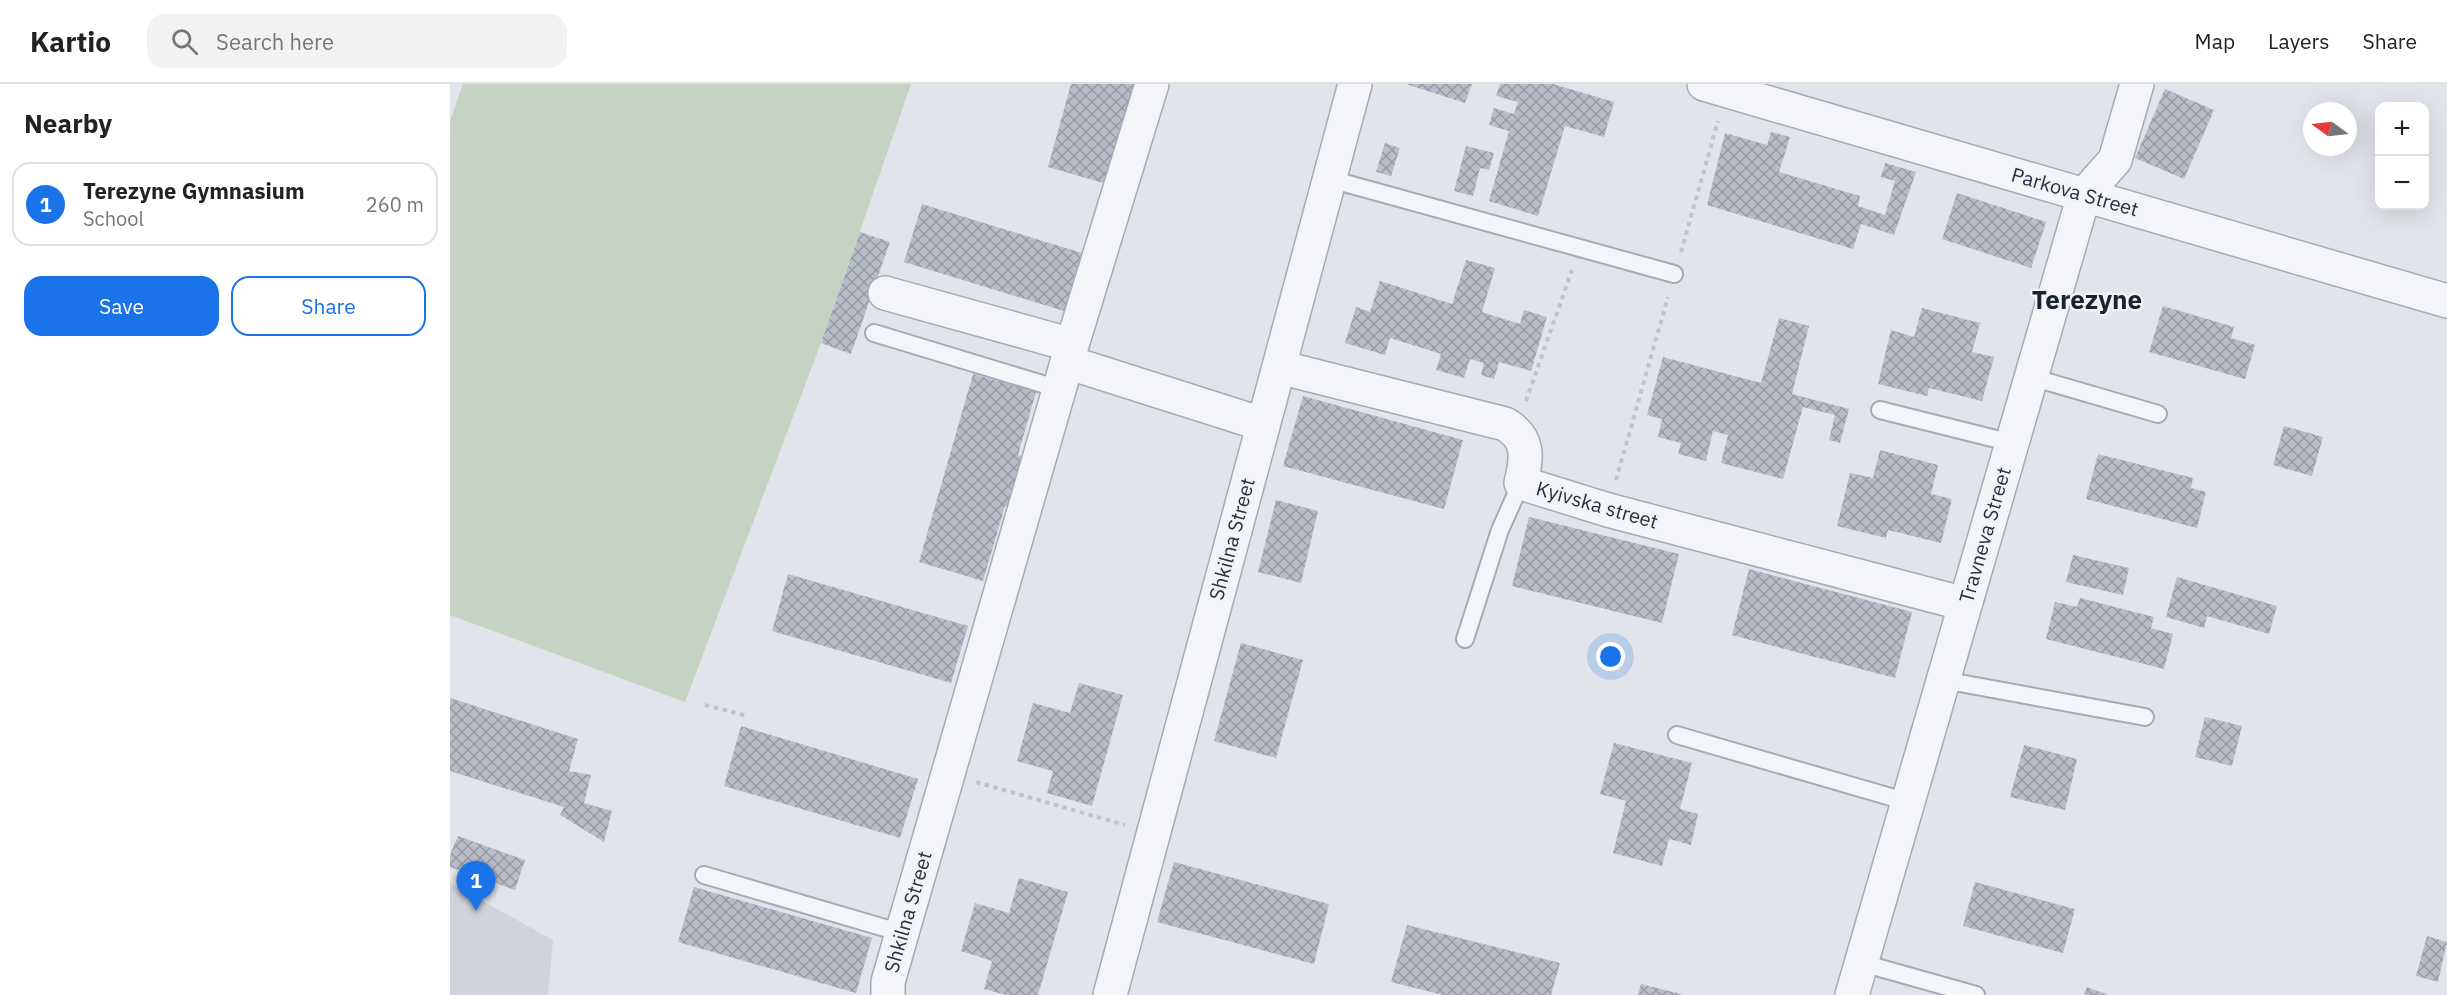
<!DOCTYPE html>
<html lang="en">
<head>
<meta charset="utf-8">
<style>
	body { margin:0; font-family:"IBM Plex Sans",sans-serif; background:#f2f2f2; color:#222 }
	.controls { position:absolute; right:18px; top:18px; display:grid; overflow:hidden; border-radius:12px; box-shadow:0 6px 24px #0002 }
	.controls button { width:54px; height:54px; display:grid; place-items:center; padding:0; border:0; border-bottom:2px solid #e0e0e0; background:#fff; color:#222; font:30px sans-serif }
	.compass { position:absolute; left:1853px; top:18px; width:54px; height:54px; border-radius:50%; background:#fff; box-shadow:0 6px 24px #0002; rotate:285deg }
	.you { position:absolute; left:1161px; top:573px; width:21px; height:21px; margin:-15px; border:4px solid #fff; border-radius:50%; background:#1a73e8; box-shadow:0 0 0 9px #1a73e833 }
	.badge { display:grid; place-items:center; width:39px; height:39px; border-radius:50%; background:#1a73e8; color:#fff; font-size:20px; font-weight:700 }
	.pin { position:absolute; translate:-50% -50px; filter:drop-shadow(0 2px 3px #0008) }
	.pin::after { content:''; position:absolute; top:32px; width:21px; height:18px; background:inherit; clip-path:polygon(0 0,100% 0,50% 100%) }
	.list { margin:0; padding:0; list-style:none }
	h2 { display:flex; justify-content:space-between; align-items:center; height:78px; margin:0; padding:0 24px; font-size:26px }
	h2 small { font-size:20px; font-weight:400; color:#767676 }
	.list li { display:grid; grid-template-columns:39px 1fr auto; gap:18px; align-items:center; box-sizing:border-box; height:84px; margin:0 12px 12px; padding:0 12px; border:2px solid #e0e0e0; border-radius:18px }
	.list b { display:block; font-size:22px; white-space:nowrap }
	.list p { margin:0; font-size:20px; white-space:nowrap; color:#767676 }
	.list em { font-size:20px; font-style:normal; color:#767676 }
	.actions { display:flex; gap:12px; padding:18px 24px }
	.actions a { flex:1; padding:14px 0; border:2px solid #1a73e8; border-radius:18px; text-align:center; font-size:21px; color:#1a73e8 }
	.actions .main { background:#1a73e8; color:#fff }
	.icon { flex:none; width:33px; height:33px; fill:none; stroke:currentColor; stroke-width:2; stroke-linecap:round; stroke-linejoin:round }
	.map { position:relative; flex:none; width:1997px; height:911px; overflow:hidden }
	header { display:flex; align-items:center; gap:36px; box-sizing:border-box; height:84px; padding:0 30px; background:#fff; border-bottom:2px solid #e0e0e0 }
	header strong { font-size:28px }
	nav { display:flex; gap:33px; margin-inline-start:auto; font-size:21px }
	.search { width:420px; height:54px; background:#f2f2f2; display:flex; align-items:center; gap:15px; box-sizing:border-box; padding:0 21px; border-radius:18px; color:#767676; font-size:22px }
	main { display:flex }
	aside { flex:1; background:#fff }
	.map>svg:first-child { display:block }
	.built { fill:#cfd3dc }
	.pitch { fill:#c5d4c2 }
	.building { fill:url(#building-cross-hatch) }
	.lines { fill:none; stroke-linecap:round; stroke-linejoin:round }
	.lane-casing { stroke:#a6aab5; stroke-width:20 }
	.street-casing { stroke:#a6aab5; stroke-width:36 }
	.path { stroke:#bfc2c9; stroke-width:4; stroke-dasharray:4.5 4.5; stroke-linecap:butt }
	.lane { stroke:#f4f5f8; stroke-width:16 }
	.street { stroke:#f4f5f8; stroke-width:33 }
	.labels { text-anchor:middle; stroke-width:4.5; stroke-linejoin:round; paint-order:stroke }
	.street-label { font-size:20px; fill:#283043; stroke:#f1f3f7 }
	.district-label { font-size:26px; font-weight:bold; fill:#1b2233; stroke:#f1f3f7 }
</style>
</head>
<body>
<header>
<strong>Kartio</strong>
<div class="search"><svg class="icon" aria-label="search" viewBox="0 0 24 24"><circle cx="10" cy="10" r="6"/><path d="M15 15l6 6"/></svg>Search here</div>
<nav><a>Map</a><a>Layers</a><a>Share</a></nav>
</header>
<main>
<aside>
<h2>Nearby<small></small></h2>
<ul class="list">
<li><span class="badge">1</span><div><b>Terezyne Gymnasium</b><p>School</p></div><em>260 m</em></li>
</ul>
<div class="actions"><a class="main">Save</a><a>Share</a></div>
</aside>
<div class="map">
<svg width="1997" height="911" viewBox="0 0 1997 911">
	<defs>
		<pattern id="building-cross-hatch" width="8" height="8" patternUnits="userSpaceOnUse" patternTransform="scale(1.5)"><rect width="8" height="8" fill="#b8bdc8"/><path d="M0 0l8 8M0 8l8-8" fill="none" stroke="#969aa4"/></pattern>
	</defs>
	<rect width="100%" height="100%" fill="#e1e4ea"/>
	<path class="built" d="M0,799L103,856L98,911H0Z"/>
	<path class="pitch" d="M13,0H461L371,259L235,618L0,531V37Z"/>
	<path class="building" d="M621,0H696L667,103L598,83Z
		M956,0H1022L1015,19Z
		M1050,0H1103L1164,18L1154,53L1115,42L1088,132L1039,117L1059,47L1039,41L1044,24L1064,30L1068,18L1046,12Z
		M1715,5L1764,26L1734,95L1685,74Z
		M1321,48L1340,53L1329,88L1410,112L1408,122L1435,131L1445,97L1431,93L1435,79L1466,88L1444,151L1411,140L1403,165L1257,121L1275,49L1317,61Z
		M935,59L950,64L941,92L926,88Z
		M1016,62L1044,69L1039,86L1030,84L1023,112L1004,107Z
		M1507,109L1596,138L1581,184L1492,155Z
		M472,120L632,169L614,227L454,178Z
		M410,148L440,158L401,270L371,259Z
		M1016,176L1045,184L1032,228L1070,240L1074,226L1097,233L1081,287L1049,278L1044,295L1031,291L1034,279L1020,275L1014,294L986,286L991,270L940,254L935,271L895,259L906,223L920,228L930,197L1002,220Z
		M1713,222L1784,243L1781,254L1805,261L1795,295L1699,268Z
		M1472,224L1530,239L1522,268L1544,273L1532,317L1479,304L1477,312L1428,300L1441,246L1464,253Z
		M1329,234L1359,242L1342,310L1399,325L1390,359L1379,356L1385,331L1353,323L1333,395L1271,379L1278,351L1263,347L1256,377L1228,370L1231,359L1208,353L1212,335L1197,331L1213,273L1311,299Z
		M523,290L586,308L568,371L580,374L565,426L555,422L533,497L469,478Z
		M853,312L1013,356L994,425L833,382Z
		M1834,342L1873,353L1862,392L1823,381Z
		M1430,366L1488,381L1481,410L1502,415L1491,459L1438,446L1436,454L1387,442L1400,389L1423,394Z
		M1648,370L1743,394L1741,404L1756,408L1747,444L1636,415Z
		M826,416L868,427L851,499L808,488Z
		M1079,433L1229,470L1212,539L1062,502Z
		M1623,471L1679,484L1673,511L1616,498Z
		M1299,485L1462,528L1445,594L1282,551Z
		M338,490L518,542L501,599L322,547Z
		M1727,493L1827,522L1819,550L1757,532L1754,544L1716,533Z
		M1630,514L1704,533L1701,544L1723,550L1714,585L1596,555L1605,518L1627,523Z
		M791,559L853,576L826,674L764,657Z
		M629,599L673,611L642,722L597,709L603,687L567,677L583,619L620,629Z
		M0,614L128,655L119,687L141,691L134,719L162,727L154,758L110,731L114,723L0,687Z
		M1755,633L1792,642L1782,682L1745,673Z
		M291,642L468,695L450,754L274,702Z
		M1164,659L1242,679L1230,725L1248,730L1241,761L1219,755L1212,782L1163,769L1176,717L1150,710Z
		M1574,661L1627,675L1615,726L1560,713Z
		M8,752L75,776L65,806L0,783V771Z
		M724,778L879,820L864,880L707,838Z
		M569,794L618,808L588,911H556L534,905L542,877L511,867L525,819L559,829Z
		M1525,798L1625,825L1613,869L1513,842Z
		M244,803L422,854L406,909L228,858Z
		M957,841L1110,879L1101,911H993L941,898Z
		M1977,852L1997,858L1988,898L1966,892Z
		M1191,900L1231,910V911H1188Z
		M1637,903L1658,911H1634Z"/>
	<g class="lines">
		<g class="lane-casing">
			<path id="lane" d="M880,95L1224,190
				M424,249L609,305
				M1581,293L1708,330
				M1430,326L1562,359
				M1015,555L1050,446L1071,399
				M1493,596L1695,633
				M1227,651L1458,718
				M254,791L452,849
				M1412,879L1526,911"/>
		</g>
		<g class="street-casing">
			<path id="street" d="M1254,0L1997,217
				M435,209L622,261L452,849L438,898V911
				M622,261L702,0
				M617,278L812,340
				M829,283L1055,340C1080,354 1077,375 1071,399L1158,426L1515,520
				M660,911L905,0
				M1402,911L1634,111L1665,76L1687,0"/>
		</g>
		<path class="path" d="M1231,168L1268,37
			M1076,317L1122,186
			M1166,396L1218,213
			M255,621L298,632
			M526,698L675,741"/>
		<use href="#lane" class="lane"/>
		<use href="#street" class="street"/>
	</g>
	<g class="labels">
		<g class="street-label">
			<text transform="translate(1625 108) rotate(16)" y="7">Parkova Street</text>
			<text transform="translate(1147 421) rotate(16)" y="7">Kyivska street</text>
			<text transform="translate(1535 451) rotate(-74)" y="7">Travneva Street</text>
			<text transform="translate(782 455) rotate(-75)" y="7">Shkilna Street</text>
			<text transform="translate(458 828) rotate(-74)" y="7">Shkilna Street</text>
		</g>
		<g class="district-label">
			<text x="1637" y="225">Terezyne</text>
		</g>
	</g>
</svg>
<div class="controls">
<button>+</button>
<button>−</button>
</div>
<svg class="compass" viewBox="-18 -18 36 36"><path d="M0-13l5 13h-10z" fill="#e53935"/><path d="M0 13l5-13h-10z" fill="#767676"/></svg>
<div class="you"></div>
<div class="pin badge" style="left:26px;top:827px">1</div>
</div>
</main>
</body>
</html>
